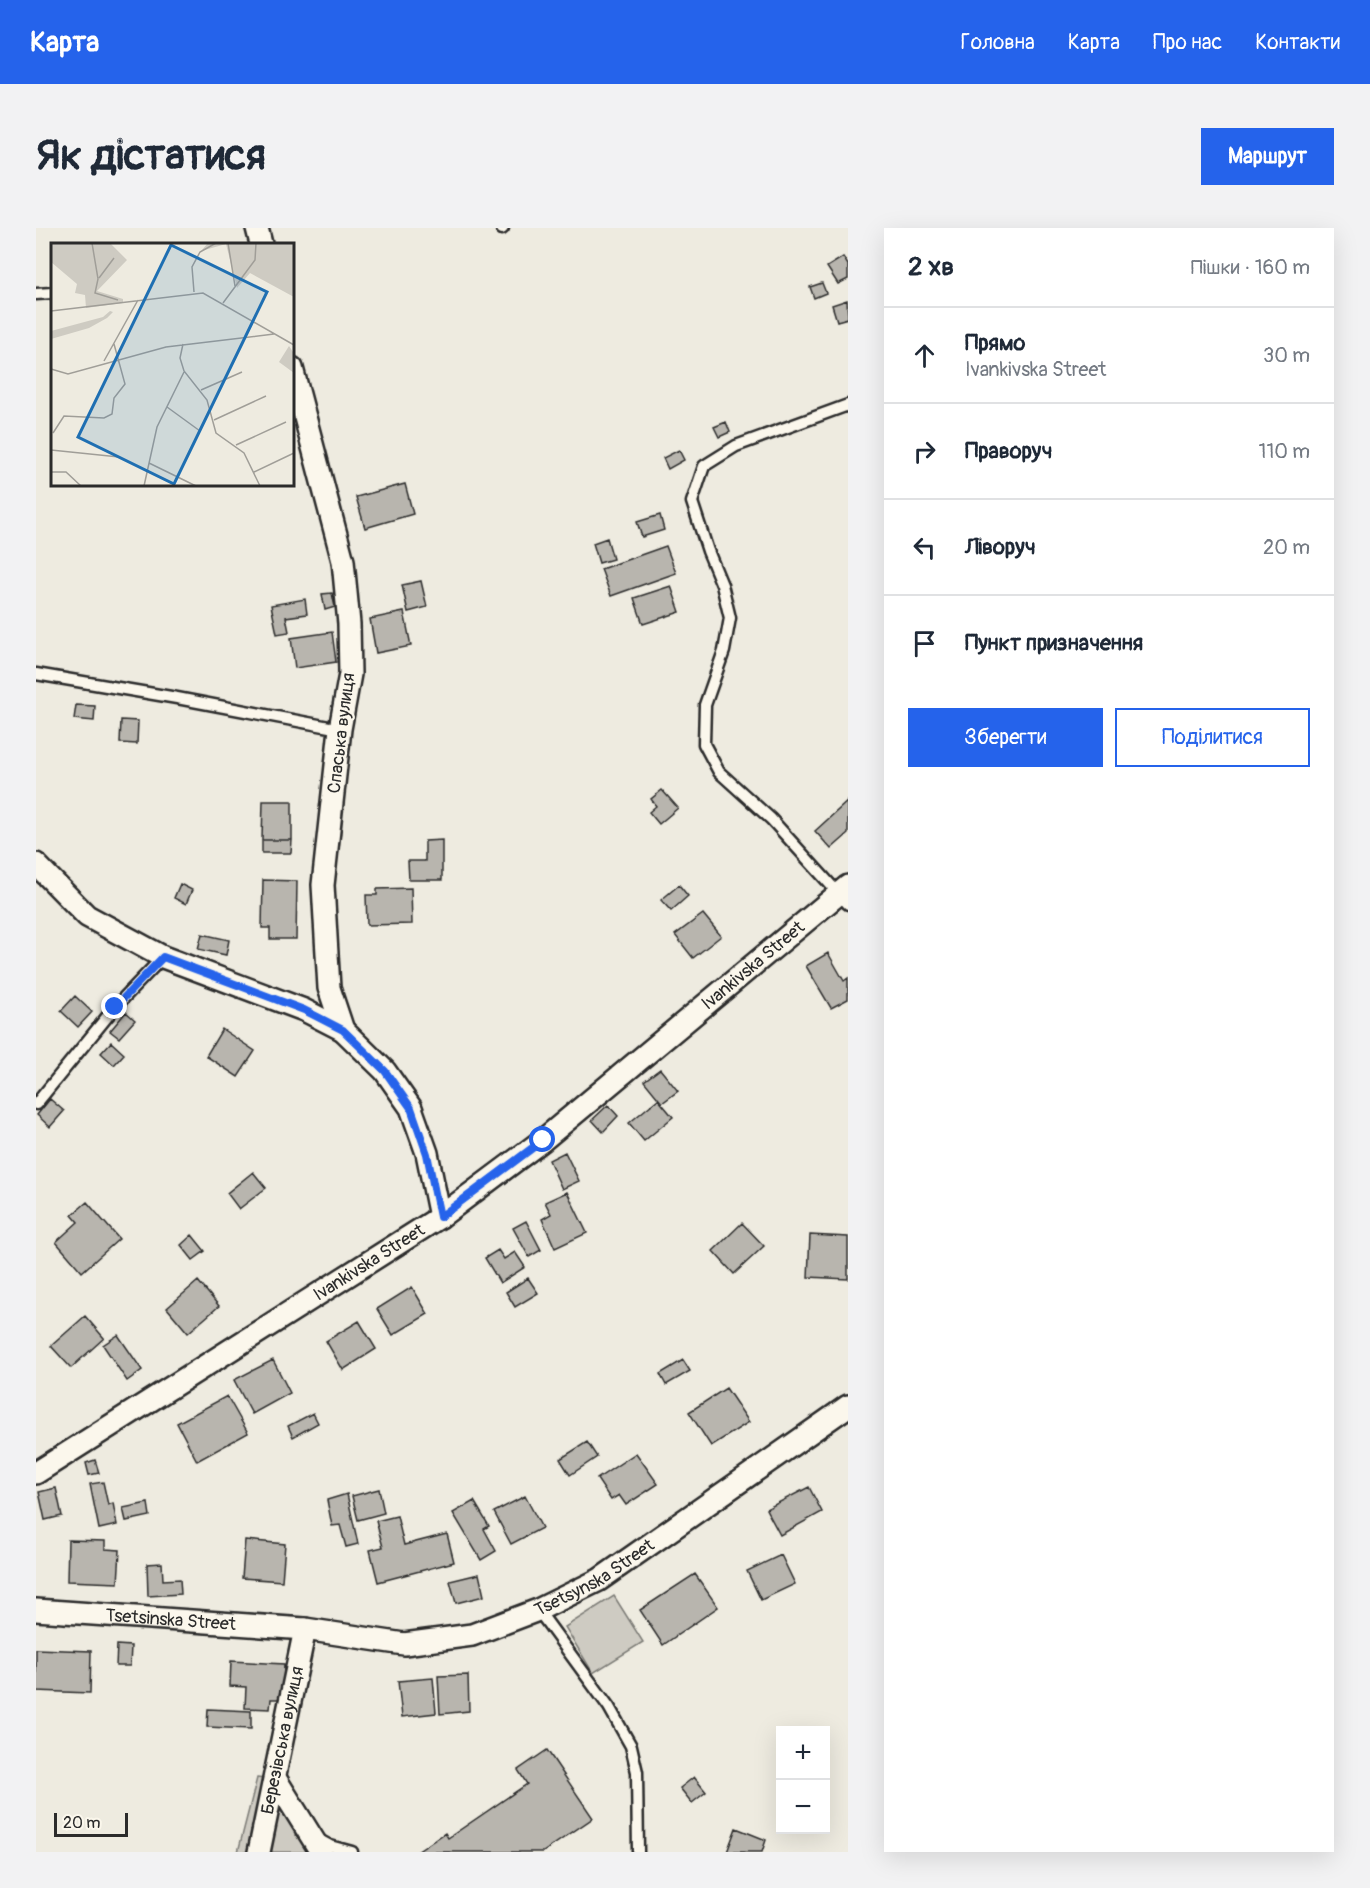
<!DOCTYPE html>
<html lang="uk">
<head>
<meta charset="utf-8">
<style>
	body { margin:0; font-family:Pangolin,sans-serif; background:#f2f2f3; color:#1f2937 }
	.controls { position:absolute; right:18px; bottom:18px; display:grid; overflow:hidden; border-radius:0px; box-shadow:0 6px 24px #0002 }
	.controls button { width:54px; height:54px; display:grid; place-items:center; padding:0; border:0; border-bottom:2px solid #e0e1e3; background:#fff; color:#1f2937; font:30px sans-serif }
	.scale { position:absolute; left:18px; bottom:15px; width:74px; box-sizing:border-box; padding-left:6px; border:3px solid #2b2b2b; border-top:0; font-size:16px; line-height:21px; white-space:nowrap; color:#2b2b2b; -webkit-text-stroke:4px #fbf7ec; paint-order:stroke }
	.stop { position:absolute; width:18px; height:18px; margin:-14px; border:4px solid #2563eb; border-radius:50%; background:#fff }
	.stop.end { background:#2563eb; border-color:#fff; box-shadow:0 2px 6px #0008 }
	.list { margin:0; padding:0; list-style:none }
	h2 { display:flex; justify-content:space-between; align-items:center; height:78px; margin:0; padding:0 24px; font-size:26px }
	h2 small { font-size:20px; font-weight:400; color:#747a83 }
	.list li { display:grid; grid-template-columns:39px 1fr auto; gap:18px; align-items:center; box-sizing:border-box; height:96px; padding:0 24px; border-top:2px solid #e0e1e3 }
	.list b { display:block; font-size:22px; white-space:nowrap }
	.list p { margin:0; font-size:20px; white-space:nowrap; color:#747a83 }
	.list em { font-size:20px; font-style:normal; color:#747a83 }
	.actions { display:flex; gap:12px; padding:18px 24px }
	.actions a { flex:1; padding:14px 0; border:2px solid #2563eb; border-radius:0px; text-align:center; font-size:21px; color:#2563eb }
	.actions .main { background:#2563eb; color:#fff }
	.icon { flex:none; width:33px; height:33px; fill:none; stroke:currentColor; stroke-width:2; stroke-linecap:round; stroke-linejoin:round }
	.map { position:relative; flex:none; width:812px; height:1624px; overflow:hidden; border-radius:0px }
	header { display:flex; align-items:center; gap:36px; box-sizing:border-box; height:84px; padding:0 30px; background:#2563eb; color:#fff }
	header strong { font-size:28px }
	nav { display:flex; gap:33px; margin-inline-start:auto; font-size:21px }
	.intro { display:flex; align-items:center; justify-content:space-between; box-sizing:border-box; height:144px; padding:0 36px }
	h1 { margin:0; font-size:42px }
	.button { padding:15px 27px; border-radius:0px; background:#2563eb; color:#fff; font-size:21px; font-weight:700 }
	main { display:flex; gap:36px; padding:0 36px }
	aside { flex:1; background:#fff; border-radius:0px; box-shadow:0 6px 24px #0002 }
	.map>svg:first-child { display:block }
	.green { fill:#cecbc2; stroke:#7c7b76; stroke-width:1.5 }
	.building { fill:#b8b5ae; stroke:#2b2b2b; stroke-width:1.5 }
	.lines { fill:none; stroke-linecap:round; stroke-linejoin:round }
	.service-casing { stroke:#2b2b2b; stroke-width:15 }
	.minor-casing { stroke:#2b2b2b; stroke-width:26 }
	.service { stroke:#fbf7ec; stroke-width:10 }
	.minor { stroke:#fbf7ec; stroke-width:21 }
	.route { stroke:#2563eb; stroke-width:8 }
	.labels { text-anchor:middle; stroke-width:4.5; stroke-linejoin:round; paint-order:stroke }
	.street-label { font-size:18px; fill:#2b2b2b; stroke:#fbf7ec }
	.inset-road { fill:none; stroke:#a09e98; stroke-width:1.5 }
	.view { fill:#1f6fb2; fill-opacity:0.15; stroke:#1f6fb2; stroke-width:3 }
	.inset-edge { fill:none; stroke:#2b2b2b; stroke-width:3 }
</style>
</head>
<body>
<header>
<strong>Карта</strong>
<nav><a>Головна</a><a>Карта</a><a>Про нас</a><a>Контакти</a></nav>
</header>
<div class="intro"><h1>Як дістатися</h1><a class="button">Маршрут</a></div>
<main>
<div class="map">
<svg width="812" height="1624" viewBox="0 0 812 1624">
	<rect width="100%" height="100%" fill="#eeebe0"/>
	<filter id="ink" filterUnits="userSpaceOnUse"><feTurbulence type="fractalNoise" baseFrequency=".0167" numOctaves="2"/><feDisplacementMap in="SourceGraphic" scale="12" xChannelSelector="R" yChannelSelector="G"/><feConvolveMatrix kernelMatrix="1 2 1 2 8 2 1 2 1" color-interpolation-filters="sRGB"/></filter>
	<g filter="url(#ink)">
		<path class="green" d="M578,1368L607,1414L557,1445L529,1399Z
			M221,1550L254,1554L295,1624H202Z"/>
		<path class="building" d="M807,29L812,37V51L802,56L791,39Z
			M786,55L790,65L778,70L774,59Z
			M811,72L812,90L801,93L796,77Z
			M690,194L694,204L683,209L678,199Z
			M643,222L648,232L632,241L627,230Z
			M369,256L377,286L329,300L320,269Z
			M624,287L628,302L606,309L601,294Z
			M571,310L577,331L563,335L557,315Z
			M630,318L640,345L575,368L565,341Z
			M385,353L391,379L372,384L366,357Z
			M635,358L644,384L607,396L598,370Z
			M296,365L299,379L289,382L286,366Z
			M269,371L271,386L250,389L253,404L241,406L235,377Z
			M368,384L375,418L340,425L334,391Z
			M296,404L300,434L259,440L255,410Z
			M40,477L59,478L58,493L38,491Z
			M85,492L102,493L101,516L84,515Z
			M626,562L642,580L623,596L613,584L620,578L615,571Z
			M227,573H256V612H226Z
			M812,573V606L795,621L779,603Z
			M226,612H256L255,625H226Z
			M406,612V652H373L372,633H389V613Z
			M227,652L261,653L260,711H234V700H226Z
			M144,656L156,662L150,676L138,670Z
			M643,657L652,668L635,683L625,672Z
			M375,660L376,696L331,697L330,667H341V661Z
			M667,686L685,708L657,730L639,707Z
			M166,706L193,712L190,727L162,721Z
			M792,725L808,753L812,750V771L795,780L770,738Z
			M39,768L56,784L42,799L25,783Z
			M90,784L99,792L83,810L74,803Z
			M186,801L219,823L202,849L170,828Z
			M75,814L88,826L78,837L65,825Z
			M624,841L642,863L626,875L608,853Z
			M14,871L28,883L14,899L1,887Z
			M622,871L637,889L608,913L593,895Z
			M572,877L582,888L567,904L556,892Z
			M529,924L543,953L526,961L513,932Z
			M217,944L230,960L203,981L191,965Z
			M531,964L551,1005L519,1020L506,991L515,986L509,974Z
			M51,974L83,1011L46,1044L20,1014L42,994L36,987Z
			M490,993L505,1022L493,1029L477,1000Z
			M706,995L728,1018L698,1046L677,1023Z
			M156,1007L169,1023L157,1032L145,1017Z
			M774,1007L812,1009V1051L772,1049Z
			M462,1022L468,1031L479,1024L489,1039L464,1055L449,1030Z
			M492,1050L502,1065L479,1079L470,1064Z
			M162,1053L183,1078L152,1105L131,1080Z
			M376,1059L392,1086L357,1107L341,1081Z
			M49,1088L68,1110L35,1140L15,1118Z
			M323,1093L340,1121L307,1142L290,1113Z
			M82,1107L106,1142L91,1153L67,1117Z
			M237,1132L254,1165L216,1186L198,1152Z
			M647,1132L654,1143L630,1157L624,1146Z
			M690,1160L713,1194L675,1218L653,1184Z
			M191,1168L212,1205L161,1233L141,1195Z
			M277,1185L282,1195L257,1209L252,1198Z
			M551,1214L561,1229L534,1247L524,1231Z
			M600,1225L622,1256L590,1277L583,1267L575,1272L561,1251Z
			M59,1232L63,1245L53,1247L50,1235Z
			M67,1254L72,1277L77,1275L81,1297L63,1301L54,1256Z
			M773,1259L786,1284L744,1307L730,1281Z
			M20,1260L26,1288L9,1292L3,1264Z
			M343,1261L348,1285L322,1292L316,1268Z
			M311,1266L322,1316L310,1319L304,1297L296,1298L291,1272Z
			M489,1268L506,1300L475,1316L458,1284Z
			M438,1273L453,1298L448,1301L460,1323L445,1332L417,1285Z
			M112,1275L114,1288L90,1293L87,1280Z
			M361,1288L368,1317L411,1306L418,1334L342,1354L334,1322L347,1319L340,1293Z
			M32,1312L69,1313V1321L84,1322L82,1355L31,1353Z
			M209,1312L249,1316L246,1353L206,1350Z
			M745,1327L759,1356L725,1372L711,1343Z
			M126,1335L127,1352L144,1351L145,1366L112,1368L111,1336Z
			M443,1346L448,1368L420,1375L414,1353Z
			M659,1346L682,1379L627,1417L604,1382Z
			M81,1417L95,1418L94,1438H80Z
			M0,1421L55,1423L54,1465L0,1463Z
			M195,1433L248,1436L247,1471H235L234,1481L209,1480L210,1459L194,1458Z
			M432,1447L433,1483L404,1486L402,1448Z
			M397,1450L400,1485L366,1489L362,1453Z
			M172,1481L215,1483V1501L171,1499Z
			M511,1522L557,1590L507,1624H381L409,1605L412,1610L491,1556L482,1542Z
			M658,1549L670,1564L656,1575L644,1560Z
			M700,1600L730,1612L726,1624H691Z"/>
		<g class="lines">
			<g class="service-casing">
				<path id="service" d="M466,1L467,0
					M0,66L16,65
					M812,177L700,218L668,238L656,274L672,323L686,357L694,390L688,423L669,477L668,516L683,544L735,591L812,676
					M0,446L141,470L304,501
					M0,876L79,779L127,729
					M502,1382L573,1479L595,1518L601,1544L602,1624
					M283,1612L294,1618L316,1624"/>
			</g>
			<g class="minor-casing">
				<g id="minor">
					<path d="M221,0L225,16"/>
					<path d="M256,140L307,333L313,396L314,446L304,501L287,657L293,760L307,802"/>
					<path d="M0,636L51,688L127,729L268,782L307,802L349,843L375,880L391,925L404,989"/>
					<path id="s1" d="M0,1245L404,989L507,912L812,658"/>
					<path id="s2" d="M0,1382L269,1401L368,1416L436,1407L502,1382L563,1352L812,1178"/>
					<path d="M239,1550L285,1624"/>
					<path id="s3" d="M223,1624L269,1401"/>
				</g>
			</g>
			<use href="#service" class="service"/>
			<use href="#minor" class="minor"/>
		</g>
	</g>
	<g class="lines" filter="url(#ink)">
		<path class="route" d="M79,779L127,729L268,782L307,802L349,843L375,880L391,926L404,989L507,912"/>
	</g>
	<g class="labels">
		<g class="street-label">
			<text transform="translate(305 505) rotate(-83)" y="6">Спаська вулиця</text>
			<text dy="6" stroke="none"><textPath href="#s1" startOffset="880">Ivankivska Street</textPath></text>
			<text dy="6" stroke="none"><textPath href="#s1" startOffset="394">Ivankivska Street</textPath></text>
			<text dy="6" stroke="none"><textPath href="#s2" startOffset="574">Tsetsynska Street</textPath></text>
			<text dy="6" stroke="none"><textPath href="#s2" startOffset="135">Tsetsinska Street</textPath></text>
			<text dy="6" stroke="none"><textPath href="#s3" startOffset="114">Березівська вулиця</textPath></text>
		</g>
	</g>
	<g transform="translate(15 15)">
		<rect width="243" height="243" fill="#eeebe0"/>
		<path d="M0,0H59L76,17L46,48L72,56V60L35,65L34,52L24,50L26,41L0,19ZM157,0H243V54L199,30L186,45L175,1L150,8ZM59,68L62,69L56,75L38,85L0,96V88L52,74ZM238,103L242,109L243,130L228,119Z" fill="#cecbc2"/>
		<path class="inset-road" d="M41,0L47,36L44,50L67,57M177,0L184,43M48,35L63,15M143,49L141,24L149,9L165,0M172,60L204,17L205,0M0,68L152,50L243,102M132,101L129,115L133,128L156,157L165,190L193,210L209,243M53,118L87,57M0,126L17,131L115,104L223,91M150,147L191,129M116,164L149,188M163,177L215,153M2,190L13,173L53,175L61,171L63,155L74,141L63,101M185,202L235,179M0,207L68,214M98,220L145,243M0,229H15L30,243M203,229L243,210M93,243L106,184L133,129"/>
		<path class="view" d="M120,2L216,49L123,241L27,194Z"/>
		<rect width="243" height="243" class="inset-edge"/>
	</g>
</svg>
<div class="controls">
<button>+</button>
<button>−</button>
</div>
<div class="scale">20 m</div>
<div class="stop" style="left:507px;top:912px"></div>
<div class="stop end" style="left:79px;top:779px"></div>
</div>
<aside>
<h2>2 хв<small>Пішки · 160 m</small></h2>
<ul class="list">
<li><svg class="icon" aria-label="ahead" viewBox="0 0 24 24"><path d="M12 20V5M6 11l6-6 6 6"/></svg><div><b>Прямо</b><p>Ivankivska Street</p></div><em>30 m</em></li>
<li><svg class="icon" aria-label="right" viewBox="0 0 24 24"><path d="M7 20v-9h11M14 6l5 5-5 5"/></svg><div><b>Праворуч</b></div><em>110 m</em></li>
<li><svg class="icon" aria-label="left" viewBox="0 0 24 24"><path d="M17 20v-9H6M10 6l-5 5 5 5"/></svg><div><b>Ліворуч</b></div><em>20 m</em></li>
<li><svg class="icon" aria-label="arrive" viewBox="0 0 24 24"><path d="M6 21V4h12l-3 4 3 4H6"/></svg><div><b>Пункт призначення</b></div></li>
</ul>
<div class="actions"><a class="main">Зберегти</a><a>Поділитися</a></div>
</aside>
</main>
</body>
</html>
